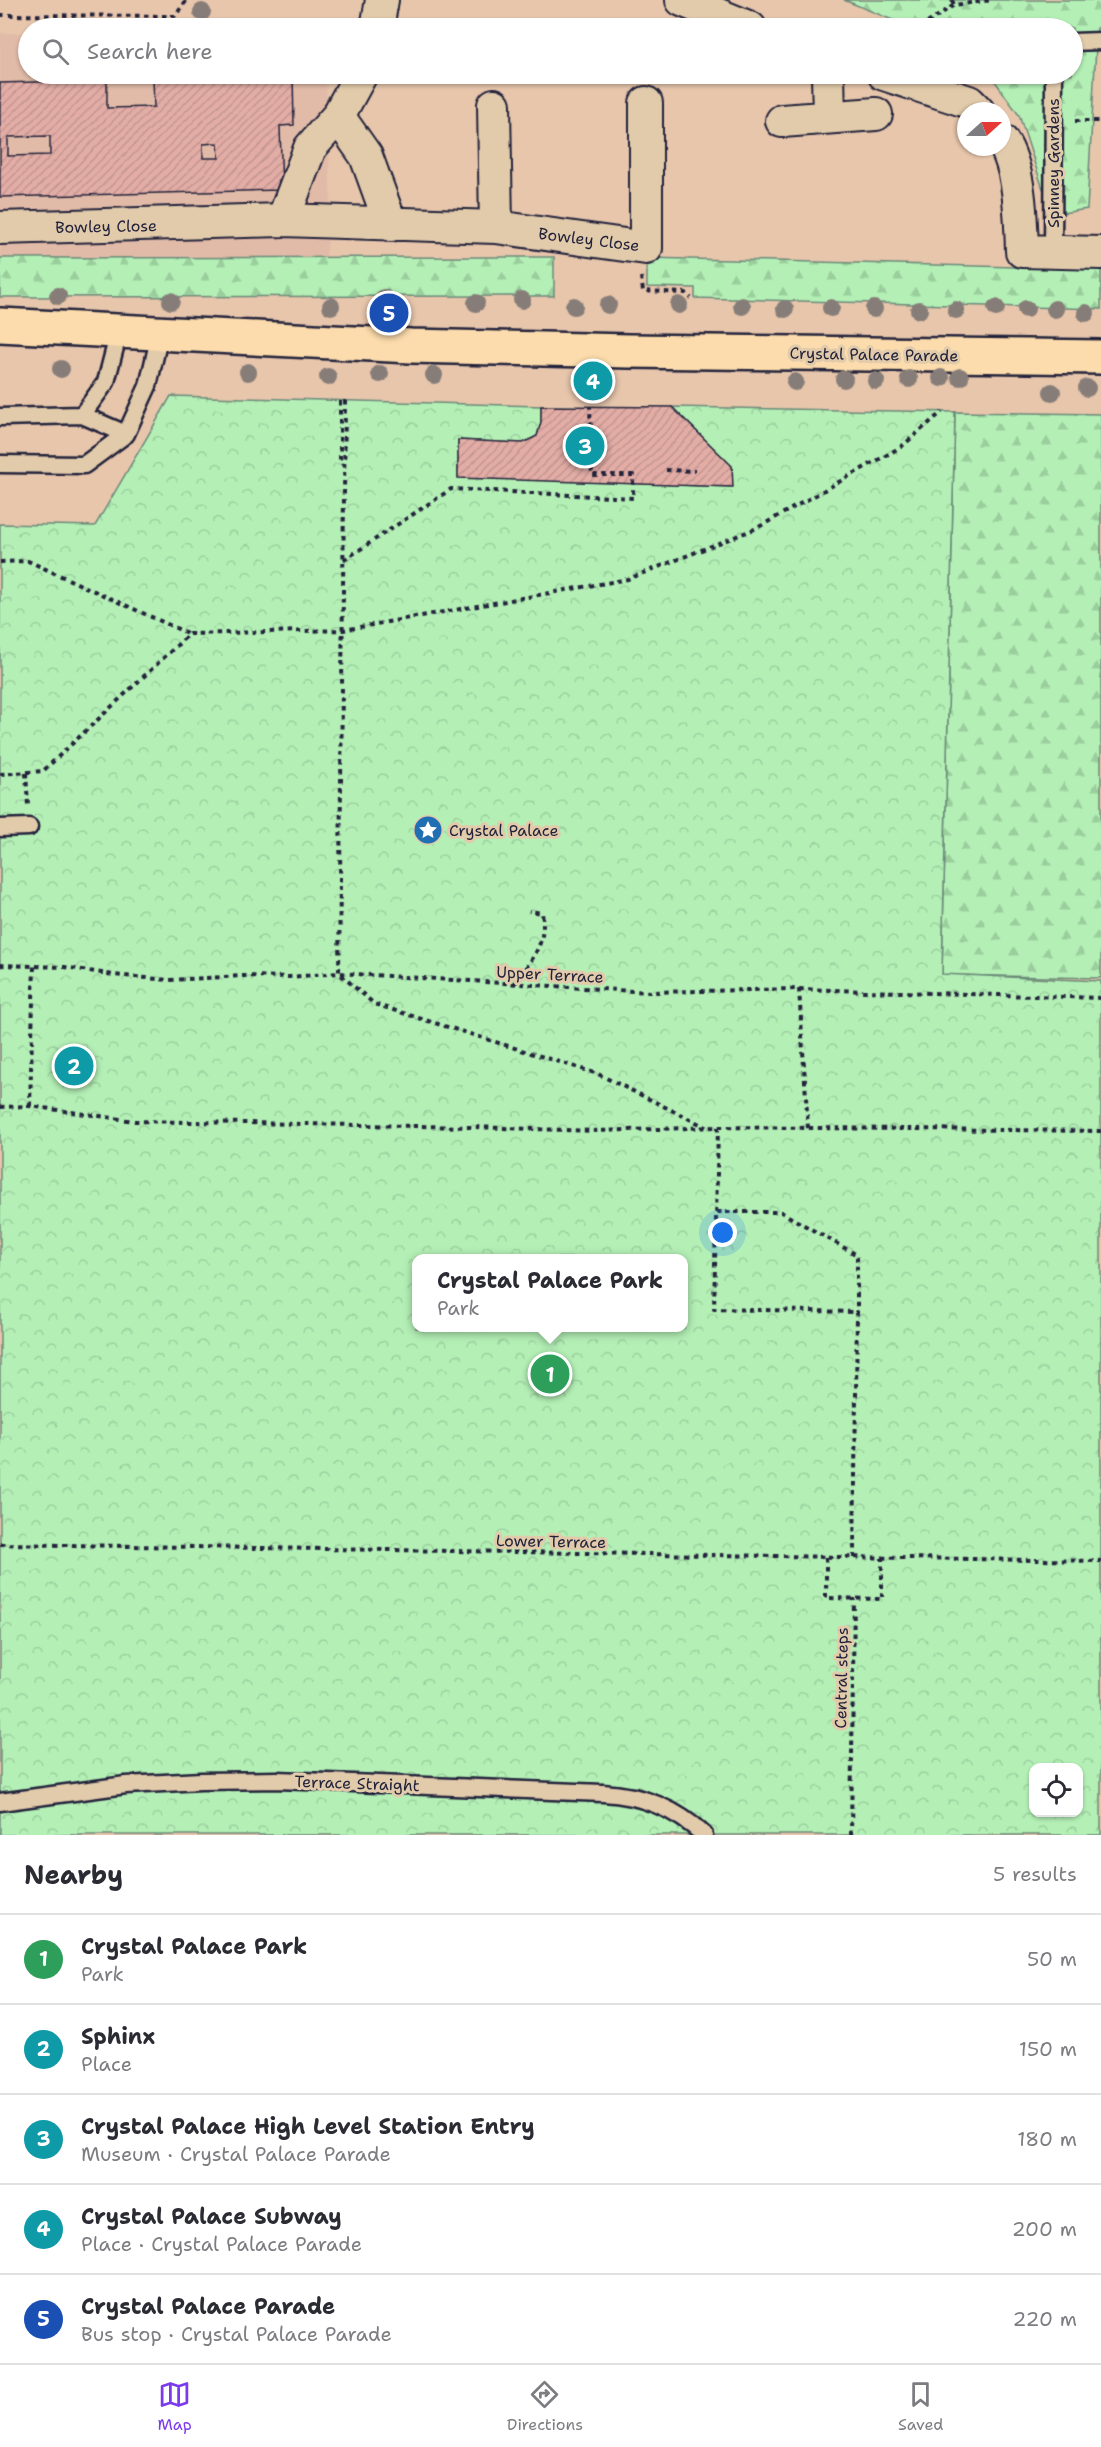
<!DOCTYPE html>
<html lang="en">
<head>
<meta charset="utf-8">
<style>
	body { margin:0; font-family:"Shantell Sans",sans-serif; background:#f2f2f3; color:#2b2b33 }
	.controls { position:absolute; right:18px; bottom:18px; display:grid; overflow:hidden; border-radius:12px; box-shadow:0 2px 4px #0004 }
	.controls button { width:54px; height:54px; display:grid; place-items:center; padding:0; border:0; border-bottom:2px solid #e1e1e2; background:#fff; color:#2b2b33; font:30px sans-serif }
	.compass { position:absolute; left:957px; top:102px; width:54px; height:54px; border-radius:50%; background:#fff; box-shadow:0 2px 4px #0004; rotate:69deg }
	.you { position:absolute; left:723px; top:1233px; width:21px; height:21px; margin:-15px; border:4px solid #fff; border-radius:50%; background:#1a73e8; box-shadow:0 0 0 9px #1a73e833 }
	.badge { display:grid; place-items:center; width:39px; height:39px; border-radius:50%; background:#7c3aed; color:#fff; font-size:20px; font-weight:700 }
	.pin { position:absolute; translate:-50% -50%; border:3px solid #fff; box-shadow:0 2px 6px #0006 }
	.popup { position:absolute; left:412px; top:1254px; width:276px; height:78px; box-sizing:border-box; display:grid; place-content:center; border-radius:12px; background:#fff; filter:drop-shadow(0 2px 4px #0005); font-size:20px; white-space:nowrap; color:#7c7c81 }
	.popup b { font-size:22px; color:#2b2b33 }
	.popup::after { content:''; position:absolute; left:50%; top:100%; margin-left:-12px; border:12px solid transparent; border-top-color:#fff }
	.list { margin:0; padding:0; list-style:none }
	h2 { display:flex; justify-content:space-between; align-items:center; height:78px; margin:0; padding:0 24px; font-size:26px }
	h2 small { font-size:20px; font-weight:400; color:#7c7c81 }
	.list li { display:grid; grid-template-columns:39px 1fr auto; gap:18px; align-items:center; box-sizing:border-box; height:90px; padding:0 24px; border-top:2px solid #e1e1e2 }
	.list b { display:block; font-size:22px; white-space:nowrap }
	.list p { margin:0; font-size:20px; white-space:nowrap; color:#7c7c81 }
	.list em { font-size:20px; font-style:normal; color:#7c7c81 }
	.icon { flex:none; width:33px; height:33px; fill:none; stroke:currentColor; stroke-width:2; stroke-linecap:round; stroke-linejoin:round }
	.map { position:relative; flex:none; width:1101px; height:1835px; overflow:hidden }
	.search { position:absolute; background:#fff; box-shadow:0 2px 4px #0004; left:18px; right:18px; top:18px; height:66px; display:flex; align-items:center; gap:15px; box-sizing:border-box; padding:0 21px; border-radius:33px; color:#7c7c81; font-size:22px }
	.sheet { height:528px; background:#fff }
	nav { display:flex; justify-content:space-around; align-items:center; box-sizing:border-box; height:84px; border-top:2px solid #e1e1e2; background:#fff; font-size:16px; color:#7c7c81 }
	nav a { display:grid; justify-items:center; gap:3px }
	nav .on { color:#7c3aed }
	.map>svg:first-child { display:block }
	.built { fill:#e2bba8 }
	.forest { fill:url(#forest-firs); stroke:#6b8978; stroke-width:1.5 }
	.park { fill:url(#park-crowns); stroke:#6b8978; stroke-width:1.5; fill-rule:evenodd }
	.building { fill:url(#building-hatch); stroke:#22223b; stroke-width:1.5; fill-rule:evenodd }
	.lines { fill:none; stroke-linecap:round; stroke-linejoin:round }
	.service-casing { stroke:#22223b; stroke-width:21 }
	.minor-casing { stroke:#22223b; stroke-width:36 }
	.primary-casing { stroke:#22223b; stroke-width:38 }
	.path { stroke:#22223b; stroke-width:4; stroke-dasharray:4.5 4.5; stroke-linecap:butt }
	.service { stroke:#e2cbab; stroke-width:16 }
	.minor { stroke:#e2cbab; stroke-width:32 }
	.primary { stroke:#fcdcac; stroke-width:33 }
	.tree { fill:#877d78 }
	.labels { text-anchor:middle; stroke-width:6; stroke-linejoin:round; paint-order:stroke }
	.street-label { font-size:16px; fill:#22223b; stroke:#e2cbab }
	.poi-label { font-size:16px; fill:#22223b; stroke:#e2cbab; text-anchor:start }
</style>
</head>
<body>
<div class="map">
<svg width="1101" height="1835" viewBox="0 0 1101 1835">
	<defs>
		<pattern id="forest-firs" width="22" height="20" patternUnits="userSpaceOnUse" patternTransform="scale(1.5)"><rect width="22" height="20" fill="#b4f0b6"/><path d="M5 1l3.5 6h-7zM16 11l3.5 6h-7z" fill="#9ace9d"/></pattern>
		<pattern id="park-crowns" width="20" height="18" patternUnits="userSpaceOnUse" patternTransform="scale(1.5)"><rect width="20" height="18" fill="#b4f0b6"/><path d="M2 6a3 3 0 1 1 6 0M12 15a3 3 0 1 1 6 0" fill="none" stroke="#9ace9d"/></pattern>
		<pattern id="building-hatch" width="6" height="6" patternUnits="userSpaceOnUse" patternTransform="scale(1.5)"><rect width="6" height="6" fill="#e3ada6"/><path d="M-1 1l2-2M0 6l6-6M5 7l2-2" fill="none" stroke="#c29590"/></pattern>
	</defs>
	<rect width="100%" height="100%" fill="#e7c6ac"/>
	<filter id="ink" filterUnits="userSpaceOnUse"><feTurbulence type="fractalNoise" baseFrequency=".0167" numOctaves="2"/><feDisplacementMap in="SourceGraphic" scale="12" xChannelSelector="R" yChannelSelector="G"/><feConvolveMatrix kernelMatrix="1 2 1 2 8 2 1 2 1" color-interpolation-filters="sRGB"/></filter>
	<g filter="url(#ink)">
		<path class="built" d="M323,24L324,28H215H245Z
			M0,33H28V74H326L331,207L326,257L0,258Z"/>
		<path class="forest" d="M844,0H1101V27L1097,28L1087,209L1062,213L1043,189L1019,115L990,74H1072V28H912Z
			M554,257V296L0,297V258Z
			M647,258L1101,269V309L695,298V288L647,287Z
			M955,412L1101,414V978L942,975Z"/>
		<path class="park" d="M171,396L541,406V422L537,436L523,443L458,440V477L732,487V466L672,407L955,412L942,974L1101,981V1835H0V524L95,526ZM416,1258H684V1328H416ZM1034,1768H1078V1812H1034Z"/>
		<path class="building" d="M259,74H293L294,125L280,126L282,190L0,197V83L107,80V108L154,107L153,79L259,76ZM50,136V155L8,156V137ZM218,143L219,158H203V144Z
			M541,406L672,407L732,466L733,487L458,478V440L523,443L537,436L541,422Z"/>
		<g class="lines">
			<g class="service-casing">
				<path id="service" d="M1072,42L1101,41
					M1053,252L1054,74
					M82,415L106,382L119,332
					M0,417L82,415L126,434
					M0,464L84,465L126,434L148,386L160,334
					M0,828L29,827
					M0,1802L126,1785L201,1781L277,1780L603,1793C642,1795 675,1808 704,1835"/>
			</g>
			<g class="minor-casing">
				<path id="minor" d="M682,0L750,28
					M377,28L382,0
					M828,74L829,116
					M884,74L969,102L978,111
					M494,105L496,227
					M338,116L366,156L391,225
					M782,121L876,114
					M1002,141C1020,167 1021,219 1022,251L1101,253
					M283,220L310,148L338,116L361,74
					M0,228L283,220L496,227L646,248V103"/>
			</g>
			<g class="primary-casing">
				<path id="primary" d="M0,325L411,346L629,351L1101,357"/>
			</g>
			<path class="path" d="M952,0L954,5L993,0
				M0,15L175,16L187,0
				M920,28L954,5
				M1075,121H1101
				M641,277L643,291L686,293L691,298
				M345,400L339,973L374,1004L598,1074L706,1127
				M340,401V461L345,467
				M666,470L695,471
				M344,560L451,489L633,498V475H592L590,406
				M0,562L28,561L189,634
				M26,773L28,805
				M0,774L43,771L189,634L343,630L628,579L757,528L901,447L942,412
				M0,965L65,967L113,975L169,980L243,976L289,977L339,973L650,992L799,989L1101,998
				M515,983C532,959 547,944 542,913L529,911
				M799,989L808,1128
				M30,1106L34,966
				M0,1107L30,1106L134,1121L472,1127L597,1131L718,1127L1101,1131
				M718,1127L714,1309L857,1312L854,1558
				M717,1212H781L857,1255V1312
				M0,1544L1101,1561
				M826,1557V1598L882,1599V1558
				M851,1835L854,1598"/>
			<use href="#service" class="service"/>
			<use href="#minor" class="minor"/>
			<use href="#primary" class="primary"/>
		</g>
		<g class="tree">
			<circle cx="202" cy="12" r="9"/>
			<circle cx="58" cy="296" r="9"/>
			<circle cx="384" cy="298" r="9"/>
			<circle cx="522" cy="300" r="9"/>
			<circle cx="171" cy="301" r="9"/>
			<circle cx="476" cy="303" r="9"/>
			<circle cx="608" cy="305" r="9"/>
			<circle cx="679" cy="305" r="9"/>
			<circle cx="331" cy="306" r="9"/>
			<circle cx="574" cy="306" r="9"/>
			<circle cx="742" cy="306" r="9"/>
			<circle cx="831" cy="308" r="9"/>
			<circle cx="996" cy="308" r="9"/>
			<circle cx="785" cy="309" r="9"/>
			<circle cx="874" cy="309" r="9"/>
			<circle cx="1026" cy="309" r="9"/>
			<circle cx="1055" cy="309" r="9"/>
			<circle cx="919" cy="310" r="9"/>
			<circle cx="956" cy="310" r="9"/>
			<circle cx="1086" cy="313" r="9"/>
			<circle cx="61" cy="369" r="9"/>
			<circle cx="248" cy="372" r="9"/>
			<circle cx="380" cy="374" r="9"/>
			<circle cx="434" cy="375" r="9"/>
			<circle cx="328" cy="377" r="9"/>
			<circle cx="960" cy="377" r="9"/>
			<circle cx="941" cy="378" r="9"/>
			<circle cx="844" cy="379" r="9"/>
			<circle cx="909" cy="379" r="9"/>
			<circle cx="876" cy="381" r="9"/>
			<circle cx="795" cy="382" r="9"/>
			<circle cx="1087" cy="388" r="9"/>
			<circle cx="1052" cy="392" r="9"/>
		</g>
	</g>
	<defs>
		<g id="sight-disc" transform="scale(1.5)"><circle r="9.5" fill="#1f6fb2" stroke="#e2cbab"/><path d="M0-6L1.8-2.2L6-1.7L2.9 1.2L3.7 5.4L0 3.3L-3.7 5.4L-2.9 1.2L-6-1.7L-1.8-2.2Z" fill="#fff"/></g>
	</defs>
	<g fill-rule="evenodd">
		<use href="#sight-disc" x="428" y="830"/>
	</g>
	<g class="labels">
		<g class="street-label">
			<text transform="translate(1053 163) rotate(-90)" y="6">Spinney Gardens</text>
			<text transform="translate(106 226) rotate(-1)" y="6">Bowley Close</text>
			<text transform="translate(589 239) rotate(7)" y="6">Bowley Close</text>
			<text transform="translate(874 354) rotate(1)" y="6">Crystal Palace Parade</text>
			<text transform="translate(550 974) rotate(3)" y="6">Upper Terrace</text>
			<text transform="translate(551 1541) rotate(1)" y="6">Lower Terrace</text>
			<text transform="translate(841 1678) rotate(-89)" y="6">Central steps</text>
			<text transform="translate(357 1783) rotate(2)" y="6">Terrace Straight</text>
		</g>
		<g class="poi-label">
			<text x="449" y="836">Crystal Palace</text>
		</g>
	</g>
</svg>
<div class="controls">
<button><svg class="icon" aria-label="locate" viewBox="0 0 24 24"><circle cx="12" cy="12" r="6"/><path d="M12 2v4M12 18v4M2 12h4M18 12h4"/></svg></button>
</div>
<svg class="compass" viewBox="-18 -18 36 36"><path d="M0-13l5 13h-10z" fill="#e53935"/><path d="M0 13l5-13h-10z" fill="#7c7c81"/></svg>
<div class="you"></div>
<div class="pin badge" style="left:550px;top:1374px;background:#2e9e5b">1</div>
<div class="popup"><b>Crystal Palace Park</b>Park</div>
<div class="pin badge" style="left:74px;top:1066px;background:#0f9aa8">2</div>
<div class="pin badge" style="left:585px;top:446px;background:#0f9aa8">3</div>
<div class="pin badge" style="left:593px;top:381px;background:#0f9aa8">4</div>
<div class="pin badge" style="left:389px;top:313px;background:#1a4fb4">5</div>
<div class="search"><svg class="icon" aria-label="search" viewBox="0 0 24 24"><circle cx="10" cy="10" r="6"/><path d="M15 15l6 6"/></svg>Search here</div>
</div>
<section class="sheet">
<h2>Nearby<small>5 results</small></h2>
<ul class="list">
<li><span class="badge" style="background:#2e9e5b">1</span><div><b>Crystal Palace Park</b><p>Park</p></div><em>50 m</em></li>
<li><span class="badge" style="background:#0f9aa8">2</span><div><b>Sphinx</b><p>Place</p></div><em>150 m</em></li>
<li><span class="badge" style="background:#0f9aa8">3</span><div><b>Crystal Palace High Level Station Entry</b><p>Museum · Crystal Palace Parade</p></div><em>180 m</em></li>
<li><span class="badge" style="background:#0f9aa8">4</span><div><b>Crystal Palace Subway</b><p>Place · Crystal Palace Parade</p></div><em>200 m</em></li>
<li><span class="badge" style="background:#1a4fb4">5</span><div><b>Crystal Palace Parade</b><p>Bus stop · Crystal Palace Parade</p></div><em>220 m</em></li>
</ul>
</section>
<nav>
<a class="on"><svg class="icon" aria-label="map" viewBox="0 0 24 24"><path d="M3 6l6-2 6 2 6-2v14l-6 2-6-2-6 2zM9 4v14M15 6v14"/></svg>Map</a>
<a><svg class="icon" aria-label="directions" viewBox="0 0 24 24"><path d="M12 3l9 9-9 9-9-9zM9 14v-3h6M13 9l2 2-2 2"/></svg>Directions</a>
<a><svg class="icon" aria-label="saved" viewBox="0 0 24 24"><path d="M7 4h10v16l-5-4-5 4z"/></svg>Saved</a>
</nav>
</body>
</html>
